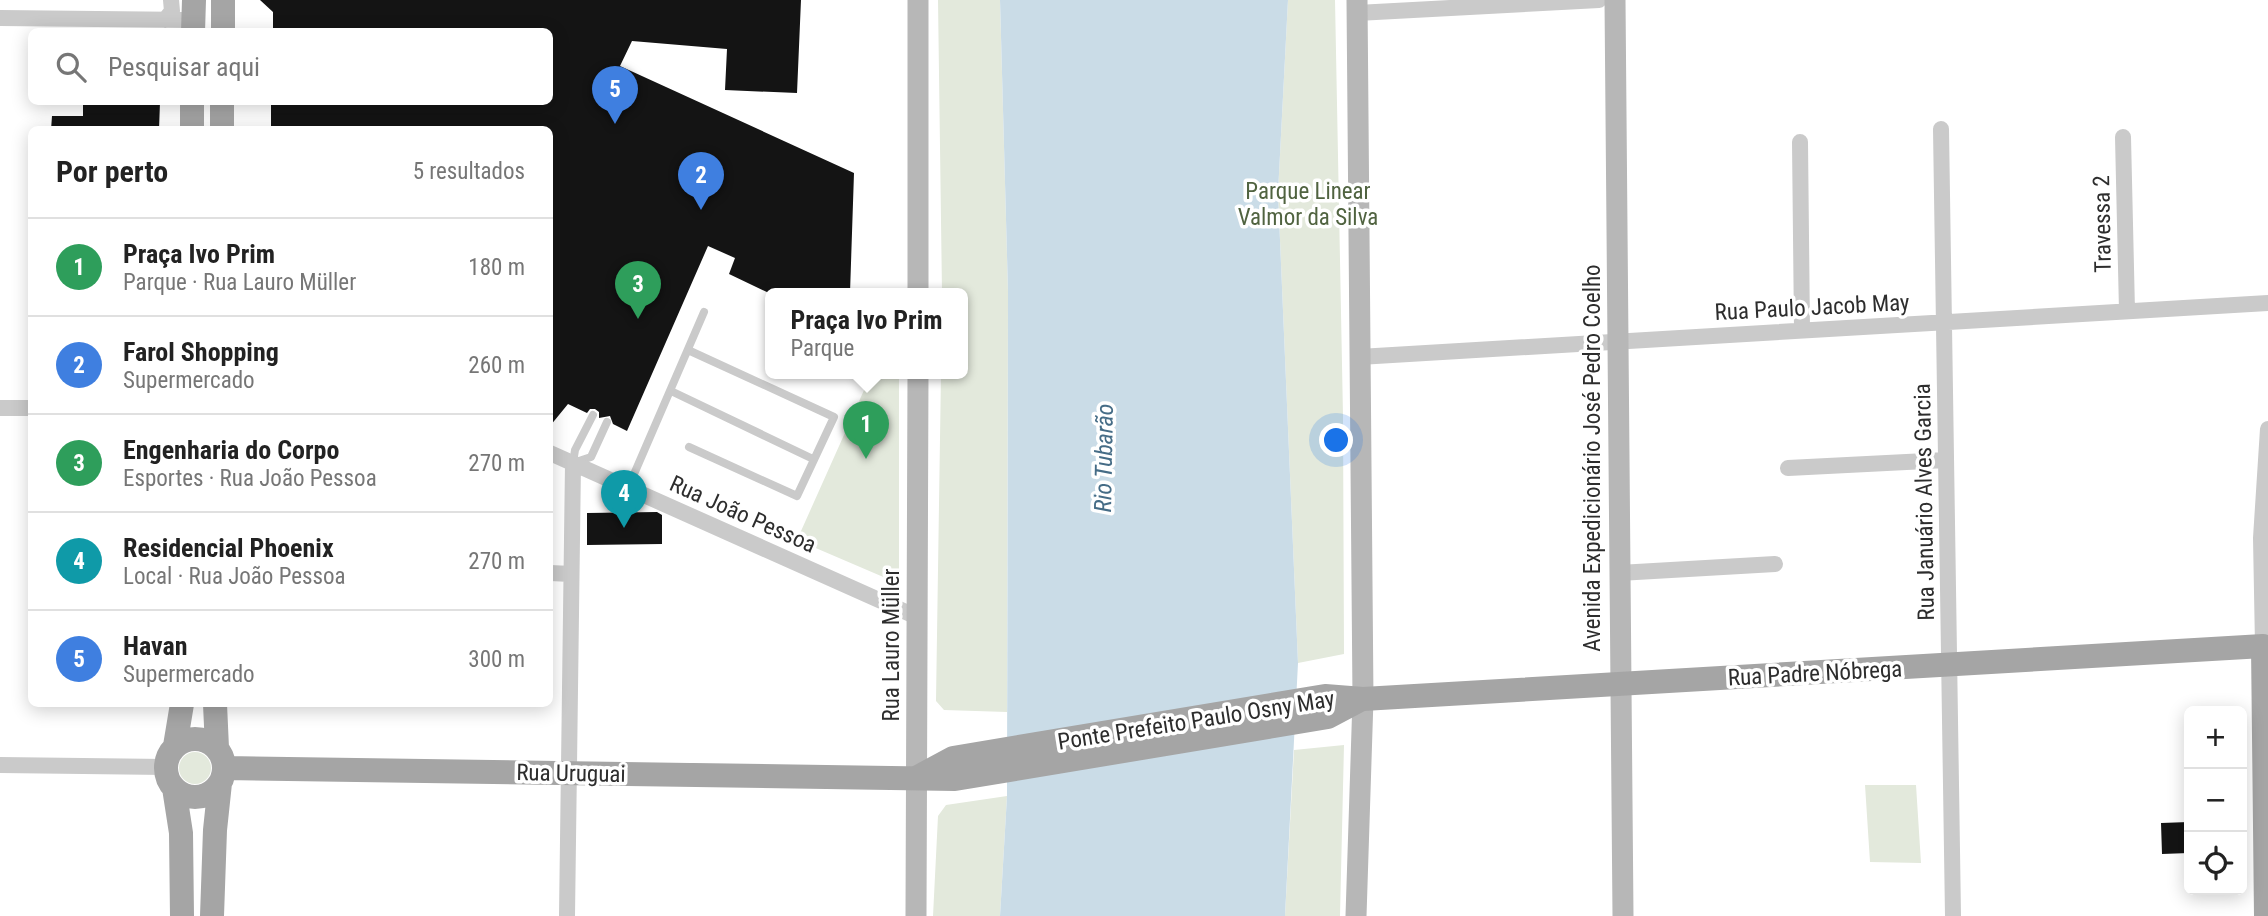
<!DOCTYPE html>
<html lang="pt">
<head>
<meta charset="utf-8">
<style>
	body { margin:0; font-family:"Roboto Condensed",sans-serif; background:#f6f6f6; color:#222 }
	.controls { position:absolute; right:21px; bottom:21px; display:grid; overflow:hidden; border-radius:10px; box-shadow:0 4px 18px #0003 }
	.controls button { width:63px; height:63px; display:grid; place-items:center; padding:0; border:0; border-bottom:2px solid #e0e0e0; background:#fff; color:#222; font:35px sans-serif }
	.you { position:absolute; left:1337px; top:441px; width:24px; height:24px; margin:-18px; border:5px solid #fff; border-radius:50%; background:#1a73e8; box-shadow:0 0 0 10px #1a73e833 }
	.badge { display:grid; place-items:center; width:46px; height:46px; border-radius:50%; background:#1a73e8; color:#fff; font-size:23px; font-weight:700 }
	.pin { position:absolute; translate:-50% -58px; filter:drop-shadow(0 2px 4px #0008) }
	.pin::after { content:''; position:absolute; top:37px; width:24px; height:21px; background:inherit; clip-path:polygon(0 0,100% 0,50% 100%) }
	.popup { position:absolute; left:765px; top:288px; width:203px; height:91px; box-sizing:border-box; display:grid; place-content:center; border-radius:10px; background:#fff; filter:drop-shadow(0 2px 5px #0005); font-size:23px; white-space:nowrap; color:#767676 }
	.popup b { font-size:26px; color:#222 }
	.popup::after { content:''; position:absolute; left:50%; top:100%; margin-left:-14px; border:14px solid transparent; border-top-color:#fff }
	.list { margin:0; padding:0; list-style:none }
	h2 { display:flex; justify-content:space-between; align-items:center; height:91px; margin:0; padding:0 28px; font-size:30px }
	h2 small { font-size:23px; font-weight:400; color:#767676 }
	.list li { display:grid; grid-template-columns:46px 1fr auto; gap:21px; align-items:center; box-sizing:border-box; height:98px; padding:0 28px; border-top:2px solid #e0e0e0 }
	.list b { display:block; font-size:26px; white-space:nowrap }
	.list p { margin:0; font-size:23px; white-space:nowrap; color:#767676 }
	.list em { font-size:23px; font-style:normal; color:#767676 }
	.icon { flex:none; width:38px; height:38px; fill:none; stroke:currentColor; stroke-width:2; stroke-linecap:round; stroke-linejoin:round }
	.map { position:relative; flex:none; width:2268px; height:916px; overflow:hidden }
	.search { position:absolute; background:#fff; box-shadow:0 4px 18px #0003; left:28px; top:28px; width:525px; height:77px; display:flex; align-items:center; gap:18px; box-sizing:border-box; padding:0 24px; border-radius:10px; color:#767676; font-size:26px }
	.panel { position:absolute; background:#fff; box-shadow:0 4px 18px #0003; left:28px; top:126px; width:525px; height:581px; border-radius:10px }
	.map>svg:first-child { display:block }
	.green { fill:#e3e9dc }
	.water { fill:#cadce7 }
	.building { fill:#141414 }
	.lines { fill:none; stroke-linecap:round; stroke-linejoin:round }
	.lane { stroke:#cacaca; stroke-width:8 }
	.street { stroke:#cacaca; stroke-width:16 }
	.secondary { stroke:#b7b7b7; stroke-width:21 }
	.primary { stroke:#a5a5a5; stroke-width:24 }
	.labels { text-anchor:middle; stroke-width:7; stroke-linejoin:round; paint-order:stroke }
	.park-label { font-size:23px; fill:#506340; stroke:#fff }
	.street-label { font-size:23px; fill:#2d2d2d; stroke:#fff }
	.water-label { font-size:24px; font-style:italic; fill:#456c86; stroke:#fff }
</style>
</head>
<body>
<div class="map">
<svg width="2268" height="916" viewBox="0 0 2268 916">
	<rect width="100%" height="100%" fill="#fff"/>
	<path class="green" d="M938,0H1000L1008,292L1007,712L944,710L936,701L941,373H962V293H942Z
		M1288,0H1335L1343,416L1344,654L1298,663L1278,193Z
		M892,373H899V578L895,582L797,540L869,379Z
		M1344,745L1340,916H1285L1294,750Z
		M179 768a16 16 0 1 1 32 0a16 16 0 1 1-32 0Z
		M1865,785H1916L1921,863L1870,862Z
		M1007,796L1000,916H933L938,816L946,805Z"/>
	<path class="water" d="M1000,0H1288L1278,193L1298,663L1285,916H1000L1007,796L1008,292Z"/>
	<path class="building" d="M260,0H801L797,93L725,90L727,49L632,41L620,66L854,173L850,293H769L729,274L735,258L708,246L627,431L613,424L610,416L599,418V412L595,409H590L587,413L568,404L550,426V130H271V102H550V32H273V12Z
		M83,102H160L159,130H51L52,116H83Z
		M657,512L662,515V544L587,545V513Z
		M2189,822V853L2162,854L2161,823Z"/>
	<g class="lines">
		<path class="lane" d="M688,350L834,417L797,496L689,447
			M671,391L813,459
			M593,415L575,450L573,463L591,457L607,422
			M628,488L704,312"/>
		<path class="street" d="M1357,13L1599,0
			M0,18L193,20
			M165,20L172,11L171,0
			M1941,129L1953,916
			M2123,137L2127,311
			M1800,142L1802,330
			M1359,357L2268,303
			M0,408H32
			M2268,429L2261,538L2263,646L2268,645
			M550,453L917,617
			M1788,468L1946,460
			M550,573L571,574
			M1619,573L1775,564
			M0,765L166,767
			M567,916L573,463"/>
		<path class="secondary" d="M918,0V293
			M1615,0L1623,916
			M916,916L918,373
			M1356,916L1363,699L1357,0"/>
		<path class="primary" d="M193,32L194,0
			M223,32V0
			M192,130V102
			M222,130V102
			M215,704L217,748
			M166 768a29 29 0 1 1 58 0a29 29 0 1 1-58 0Z
			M175,746L182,704
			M225,768L955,779L1328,717L1362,699
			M916,778L953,758L1325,696L1363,699L2263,646L2266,916
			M174,788L181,833L182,916
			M212,916L215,830L220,783"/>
	</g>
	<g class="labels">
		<g class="park-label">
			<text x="1308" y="199">Parque Linear<tspan x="1308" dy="26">Valmor da Silva</tspan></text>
		</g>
		<g class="street-label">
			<text transform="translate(2102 224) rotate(-91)" y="8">Travessa 2</text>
			<text transform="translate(1812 307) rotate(-3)" y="8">Rua Paulo Jacob May</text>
			<text transform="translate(1592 458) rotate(-90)" y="8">Avenida Expedicionário José Pedro Coelho</text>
			<text transform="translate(1924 502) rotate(-91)" y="8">Rua Januário Alves Garcia</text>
			<text transform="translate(743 514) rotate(24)" y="8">Rua João Pessoa</text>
			<text transform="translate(891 645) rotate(-90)" y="8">Rua Lauro Müller</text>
			<text transform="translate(1815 673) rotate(-3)" y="8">Rua Padre Nóbrega</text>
			<text transform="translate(1196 720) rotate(-9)" y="8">Ponte Prefeito Paulo Osny May</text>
			<text transform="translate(571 773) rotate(1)" y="8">Rua Uruguai</text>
		</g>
		<g class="water-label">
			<text transform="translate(1104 458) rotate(-89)" y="8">Rio Tubarão</text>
		</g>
	</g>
</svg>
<div class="controls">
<button>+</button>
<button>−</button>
<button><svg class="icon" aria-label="locate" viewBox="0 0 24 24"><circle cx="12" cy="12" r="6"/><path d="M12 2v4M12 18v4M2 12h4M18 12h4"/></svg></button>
</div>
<div class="you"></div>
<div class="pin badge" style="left:866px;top:459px;background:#2e9e5b">1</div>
<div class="popup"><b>Praça Ivo Prim</b>Parque</div>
<div class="pin badge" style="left:701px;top:210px;background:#3f7fe0">2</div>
<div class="pin badge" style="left:638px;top:319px;background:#2e9e5b">3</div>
<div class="pin badge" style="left:624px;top:528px;background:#0f9aa8">4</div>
<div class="pin badge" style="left:615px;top:124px;background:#3f7fe0">5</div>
<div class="search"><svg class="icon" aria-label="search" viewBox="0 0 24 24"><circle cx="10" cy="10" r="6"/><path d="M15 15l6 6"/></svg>Pesquisar aqui</div>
<section class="panel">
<h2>Por perto<small>5 resultados</small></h2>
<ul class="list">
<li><span class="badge" style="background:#2e9e5b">1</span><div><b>Praça Ivo Prim</b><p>Parque · Rua Lauro Müller</p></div><em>180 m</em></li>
<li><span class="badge" style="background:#3f7fe0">2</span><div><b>Farol Shopping</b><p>Supermercado</p></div><em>260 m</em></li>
<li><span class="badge" style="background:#2e9e5b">3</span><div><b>Engenharia do Corpo</b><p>Esportes · Rua João Pessoa</p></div><em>270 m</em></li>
<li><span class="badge" style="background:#0f9aa8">4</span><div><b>Residencial Phoenix</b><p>Local · Rua João Pessoa</p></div><em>270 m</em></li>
<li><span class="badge" style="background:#3f7fe0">5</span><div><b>Havan</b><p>Supermercado</p></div><em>300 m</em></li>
</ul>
</section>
</div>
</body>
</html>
